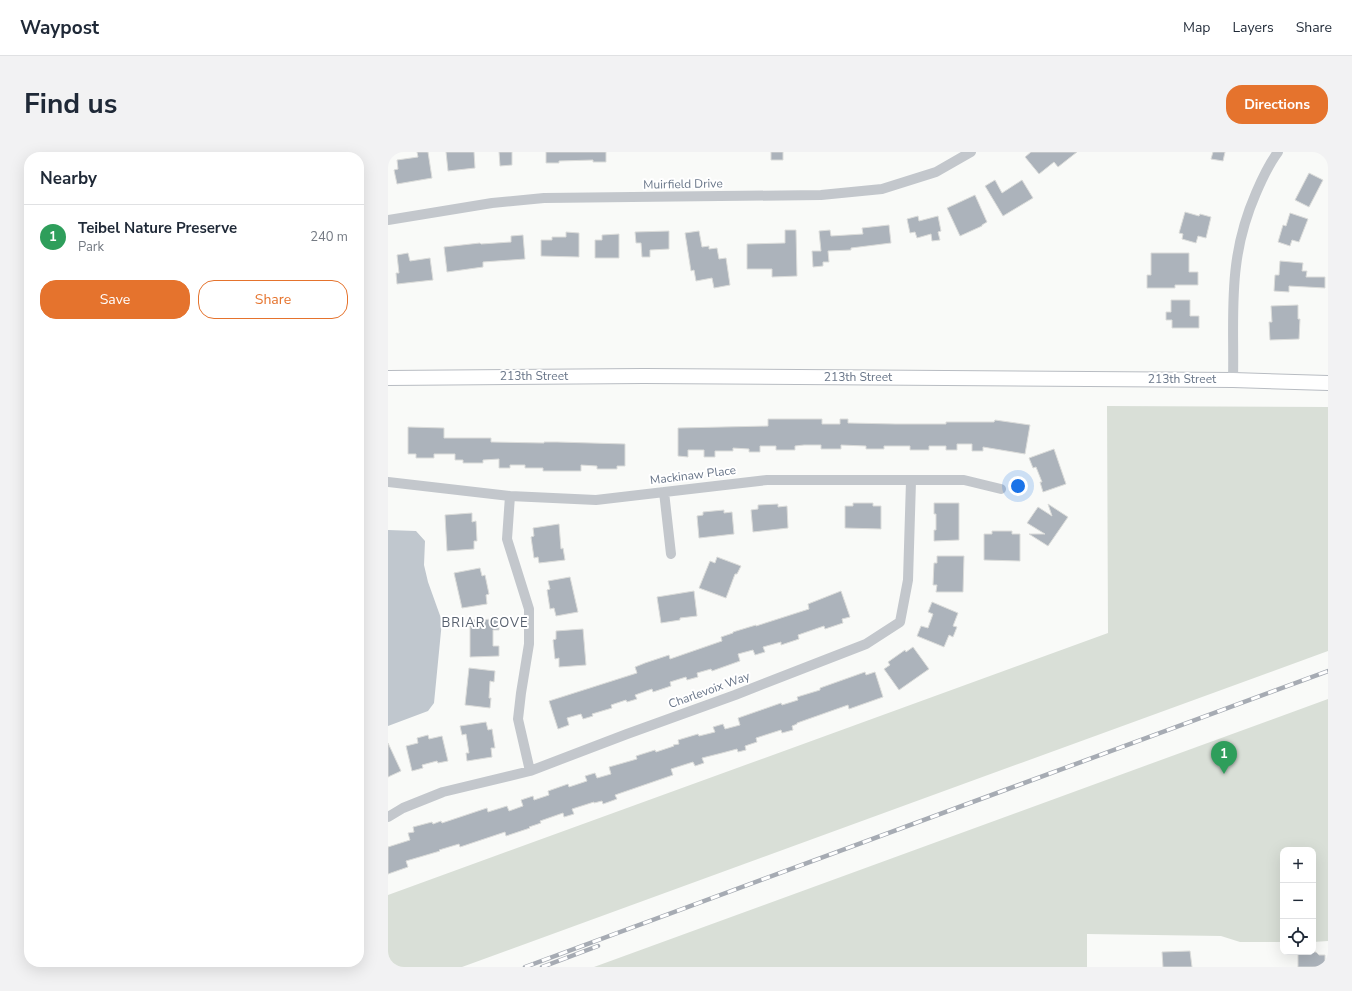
<!DOCTYPE html>
<html lang="en">
<head>
<meta charset="utf-8">
<style>
	body { margin:0; font-family:"Nunito Sans",sans-serif; background:#f2f2f3; color:#1f2937 }
	.controls { position:absolute; right:12px; bottom:12px; display:grid; overflow:hidden; border-radius:8px; box-shadow:0 4px 16px #0002 }
	.controls button { width:36px; height:36px; display:grid; place-items:center; padding:0; border:0; border-bottom:1px solid #e0e1e3; background:#fff; color:#1f2937; font:20px sans-serif }
	.you { position:absolute; left:630px; top:334px; width:14px; height:14px; margin:-10px; border:3px solid #fff; border-radius:50%; background:#1a73e8; box-shadow:0 0 0 6px #1a73e833 }
	.badge { display:grid; place-items:center; width:26px; height:26px; border-radius:50%; background:#e5732d; color:#fff; font-size:13px; font-weight:700 }
	.pin { position:absolute; translate:-50% -33px; filter:drop-shadow(0 1px 2px #0008) }
	.pin::after { content:''; position:absolute; top:21px; width:14px; height:12px; background:inherit; clip-path:polygon(0 0,100% 0,50% 100%) }
	.list { margin:0; padding:0; list-style:none }
	h2 { display:flex; justify-content:space-between; align-items:center; height:52px; margin:0; padding:0 16px; font-size:17px }
	h2 small { font-size:13px; font-weight:400; color:#747a83 }
	.list li { display:grid; grid-template-columns:26px 1fr auto; gap:12px; align-items:center; box-sizing:border-box; height:64px; padding:0 16px; border-top:1px solid #e0e1e3 }
	.list b { display:block; font-size:15px; white-space:nowrap }
	.list p { margin:0; font-size:13px; white-space:nowrap; color:#747a83 }
	.list em { font-size:13px; font-style:normal; color:#747a83 }
	.actions { display:flex; gap:8px; padding:12px 16px }
	.actions a { flex:1; padding:9px 0; border:1px solid #e5732d; border-radius:16px; text-align:center; font-size:14px; color:#e5732d }
	.actions .main { background:#e5732d; color:#fff }
	.icon { flex:none; width:22px; height:22px; fill:none; stroke:currentColor; stroke-width:2; stroke-linecap:round; stroke-linejoin:round }
	.map { position:relative; flex:none; width:940px; height:815px; overflow:hidden; border-radius:16px }
	header { display:flex; align-items:center; gap:24px; box-sizing:border-box; height:56px; padding:0 20px; background:#fff; border-bottom:1px solid #e0e1e3 }
	header strong { font-size:19px }
	nav { display:flex; gap:22px; margin-inline-start:auto; font-size:14px }
	.intro { display:flex; align-items:center; justify-content:space-between; box-sizing:border-box; height:96px; padding:0 24px }
	h1 { margin:0; font-size:28px }
	.button { padding:10px 18px; border-radius:16px; background:#e5732d; color:#fff; font-size:14px; font-weight:700 }
	main { display:flex; gap:24px; padding:0 24px }
	aside { flex:1; background:#fff; border-radius:16px; box-shadow:0 4px 16px #0002 }
	.map>svg:first-child { display:block }
	.green { fill:#d9dfd7 }
	.water { fill:#c0c7ce }
	.building { fill:#acb3bb; stroke:#dbdcda }
	.lines { fill:none; stroke-linecap:round; stroke-linejoin:round }
	.secondary-casing { stroke:#b8bcc2; stroke-width:16 }
	.street { stroke:#c3c7cc; stroke-width:10 }
	.secondary { stroke:#fff; stroke-width:14 }
	.rail-casing { stroke:#a6abb3; stroke-width:4.5 }
	.rail { stroke:#fff; stroke-width:3; stroke-dasharray:9; stroke-linecap:butt }
	.labels { text-anchor:middle; stroke-width:4; stroke-linejoin:round; paint-order:stroke }
	.street-label { font-size:12px; fill:#697689; stroke:#fff }
	.neighbourhood-label { font-size:13px; letter-spacing:1px; fill:#57606e; stroke:#fff }
</style>
</head>
<body>
<header>
<strong>Waypost</strong>
<nav><a>Map</a><a>Layers</a><a>Share</a></nav>
</header>
<div class="intro"><h1>Find us</h1><a class="button">Directions</a></div>
<main>
<aside>
<h2>Nearby<small></small></h2>
<ul class="list">
<li><span class="badge" style="background:#2e9e5b">1</span><div><b>Teibel Nature Preserve</b><p>Park</p></div><em>240 m</em></li>
</ul>
<div class="actions"><a class="main">Save</a><a>Share</a></div>
</aside>
<div class="map">
<svg width="940" height="815" viewBox="0 0 940 815">
	<rect width="100%" height="100%" fill="#f9faf8"/>
	<path class="green" d="M719,254L940,255V499L74,815H0V743L720,481Z
		M940,547V789L925,790V698H895V790H852L833,784L699,782V815H206Z"/>
	<path class="water" d="M0,378L28,379L37,389L36,413L40,430L54,469L46,551L40,559L0,574Z"/>
	<path class="building" d="M29,0H40L44,26L9,32L6,18L10,17L9,8L30,5Z
		M58,0H86L87,16L60,19Z
		M111,0H124V13L112,14Z
		M158,0H218V10H205V8L171,9V11H158Z
		M383,0H395V8H383Z
		M643,0H689L670,15L666,10L651,22L637,5Z
		M825,0H837L835,9L823,7Z
		M921,21L935,28L921,55L907,48Z
		M607,28L614,41L634,28L645,46L615,64L597,34Z
		M587,43L599,70L594,73V74L572,84L559,56Z
		M797,60L811,64L812,62L823,65L818,86L810,84L808,91L794,87L795,82L791,81Z
		M902,61L920,67L911,90L904,88L902,94L890,90L895,73L898,74Z
		M530,64L531,69L550,64L553,79L550,80L552,88L544,89L543,82L529,86L527,80L522,81L519,67Z
		M501,73L503,91L463,96V98L440,99L441,110H435V114L425,115L424,99H433L431,79L442,78L443,84L475,82L474,76Z
		M397,78H408L409,124L384,125V117H359V92L397,91Z
		M281,79V97L262,98V105H254L253,91H248L247,80Z
		M311,79L314,95L321,94V97L329,96L331,107L338,106L342,133L326,136L324,126L308,129L306,118L303,119L297,81Z
		M178,80L191,81V105L153,104V88H164V85H178Z
		M231,82V106H207V88H214V83Z
		M135,83L137,107L95,110V115L59,120L56,95L92,91L93,92L123,90V84Z
		M20,101L22,109L42,106L45,128L9,132L8,121H11L9,103Z
		M763,101H801V120H810V133H787V136H759V123H763Z
		M892,109L915,111L914,119H919L918,125H937V136L901,134V140L886,139L887,123H891Z
		M783,148H802V164H811V176H784V168H778V160H783Z
		M910,153V167H912L911,187L882,188L881,170H884L883,154Z
		M380,267H434V272H452V267H460V271L507,272H558V270H606L607,268L642,273L637,302L595,295V299H584V292H569V298H558V294H541V298H522V294H496V297H478V294L453,293V297H433V293H416L407,294V298H388V294H372V300H361V297L345,296V299H327V305H316V298H300V305L290,304V276L380,274Z
		M20,275L56,276V286H103V290L156,291V290H169L237,292V314H229V317H209V314L193,313V319H155V316H137V313H122V316H111V307L95,308V311H75V308H67V302H46V306H28V302H20Z
		M666,297L678,332L655,340L652,330H654L648,315L645,316L641,306Z
		M465,351H485V354H493V377L457,376V354H465Z
		M546,351H571V388L546,389V378H548V362H546Z
		M390,352V355L399,354L400,376L365,380L363,358L370,357V353Z
		M660,352L680,365L660,394L641,382H657L639,371L650,355L664,364Z
		M336,358V361L344,360L346,382L311,386L309,364L315,363V360Z
		M84,361V370L88,369L89,389H86V397L59,399L57,363Z
		M171,372L173,397L175,396L177,408L151,411L150,405L146,406L143,385L146,384L145,376Z
		M604,379H624V382H632V409L596,408V382H604Z
		M549,404H576L575,440H548L549,433H545L546,411H549Z
		M329,405L353,414L349,422H347L338,446L311,436L322,409L327,411Z
		M92,416L94,424L97,423L101,442L98,443L99,452L74,456L66,421Z
		M182,425L190,460L168,464L166,456L162,457L159,438L162,437L160,429Z
		M306,439L309,464L292,466V468L273,471L269,445Z
		M453,439L462,465L454,467L455,471L437,477L436,474L410,483L411,487L393,493V490L375,495L377,500L367,503L365,498L350,502L352,509L324,519L323,517L309,521L310,525L299,528L298,525L282,530L283,534L265,540L264,537L247,543L249,547L239,550L238,548L223,553L224,556L204,562L205,564L195,567L193,562L179,566L181,573L170,577L161,549L249,521L247,515L257,511L281,503L282,507L334,489L333,485L345,481V480L368,473V474L421,457L420,452Z
		M544,450L570,461L565,474L569,475L565,485L561,483L556,495L529,484L533,474L540,476L545,462L540,460Z
		M111,467V478H105V494H111V504L82,505V468Z
		M195,477L198,513L171,515V506L167,507L165,488L168,487V479Z
		M525,495L541,517L511,538L496,517L502,513L500,510L517,498L518,500Z
		M81,516L107,519L106,530L102,529L101,546H103L102,556L77,553Z
		M477,520L478,523L487,520L495,545L461,557L460,553L409,571V572L404,574L405,578L394,581L393,578L368,586L369,590L357,594L358,598L350,600L349,597L334,601L314,606L316,611L307,614L305,610L283,617L285,623L227,643L229,647L215,652L214,649L206,651V650L184,657L186,662L176,665L175,661L152,669L153,671L141,675L142,676L118,684L117,680L72,695L71,692L51,698L52,699L18,709L20,715L0,722V695L22,688L20,681L26,680L25,675L44,670L45,672L53,669L54,671L99,656L100,660L119,654L121,659L135,654L133,648L145,644L146,648L161,643L160,639L180,632L181,635L199,629L197,624L207,621L209,626L223,622L221,615L249,607L248,604L267,598L268,600L286,594L285,593L291,592L290,588L310,582L311,584L327,580L325,575L335,572L337,577L352,573L350,566L393,551L394,553L410,548L409,545L432,538V536Z
		M98,570L100,578L104,577L107,596H103L104,605L79,609L78,601H81L78,582L74,583L72,574Z
		M40,583L41,587L54,584L60,609L50,611L49,609L34,613L35,616L24,619L18,594L30,591L29,586Z
		M0,591L13,619L0,625Z
		M802,799L804,815H775L774,800Z
		M910,800H928L931,803H937V815H910Z"/>
	<g class="lines">
		<g class="secondary-casing">
			<path id="secondary" d="M0,226L256,224L845,228L940,231"/>
		</g>
		<path class="street" d="M0,68L104,51L156,46L433,43L494,37L548,20L583,0
			M845,228C846,190 843,152 848,114C851,89 858,64 868,41C874,27 881,12 890,0
			M0,330L122,344L208,348L379,328H576L613,337
			M276,340L283,402
			M122,344L119,387L141,457V492L133,541L130,567L142,619
			M0,665L15,656L55,640L142,619L239,582L347,543L478,492L512,470L520,428L523,329"/>
		<use href="#secondary" class="secondary"/>
		<g class="rail-casing">
			<path id="rail" d="M137,815L940,519
				M154,815L210,794"/>
		</g>
		<use href="#rail" class="rail"/>
	</g>
	<g class="labels">
		<g class="street-label">
			<text transform="translate(295 32) rotate(-1)" y="4">Muirfield Drive</text>
			<text x="146" y="228">213th Street</text>
			<text x="470" y="229">213th Street</text>
			<text x="794" y="231">213th Street</text>
			<text transform="translate(305 323) rotate(-7)" y="4">Mackinaw Place</text>
			<text transform="translate(321 538) rotate(-20)" y="4">Charlevoix Way</text>
		</g>
		<g class="neighbourhood-label">
			<text x="97" y="475">BRIAR COVE</text>
		</g>
	</g>
</svg>
<div class="controls">
<button>+</button>
<button>−</button>
<button><svg class="icon" aria-label="locate" viewBox="0 0 24 24"><circle cx="12" cy="12" r="6"/><path d="M12 2v4M12 18v4M2 12h4M18 12h4"/></svg></button>
</div>
<div class="you"></div>
<div class="pin badge" style="left:836px;top:622px;background:#2e9e5b">1</div>
</div>
</main>
</body>
</html>
